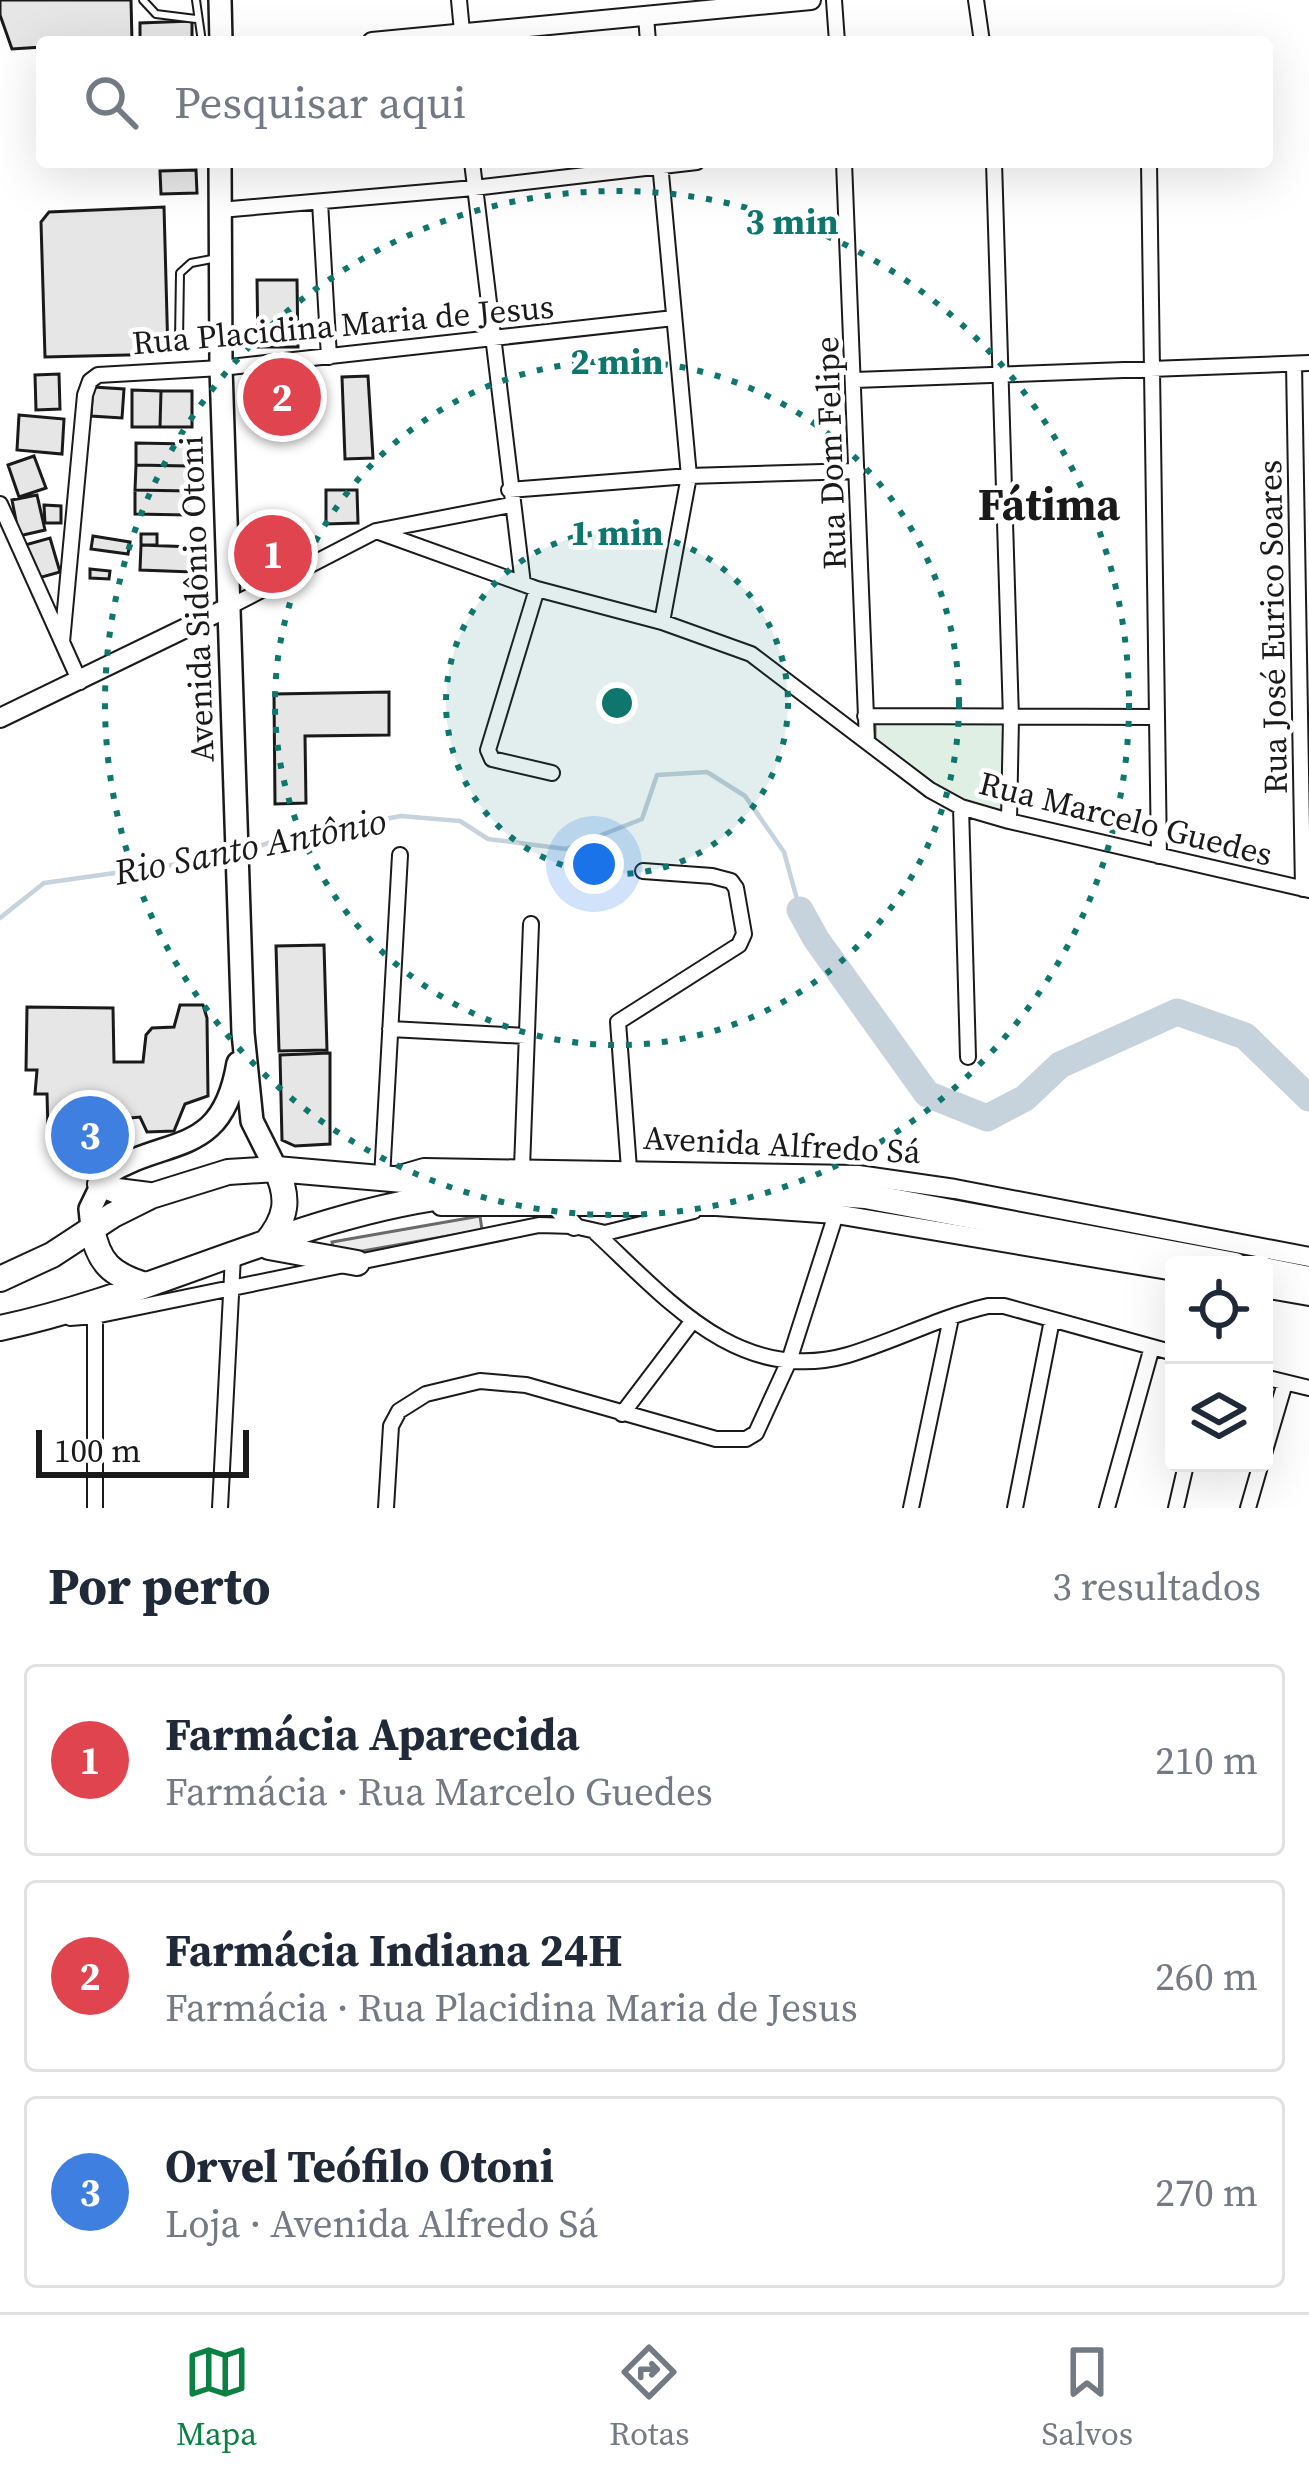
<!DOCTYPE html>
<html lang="pt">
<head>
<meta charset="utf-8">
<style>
	body { margin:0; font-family:"Source Serif 4",serif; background:#f6f6f7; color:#1f2937 }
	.controls { position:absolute; right:36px; bottom:36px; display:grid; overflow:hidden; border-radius:12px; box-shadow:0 12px 48px #0002 }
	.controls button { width:108px; height:108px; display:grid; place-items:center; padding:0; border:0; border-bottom:3px solid #e0e1e3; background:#fff; color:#1f2937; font:60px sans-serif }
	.scale { position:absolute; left:36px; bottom:30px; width:213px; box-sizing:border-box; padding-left:12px; border:6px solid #1a1a1a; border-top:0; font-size:33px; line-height:42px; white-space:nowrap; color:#1a1a1a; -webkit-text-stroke:9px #fff; paint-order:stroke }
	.you { position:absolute; left:594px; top:864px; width:42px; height:42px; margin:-30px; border:9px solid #fff; border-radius:50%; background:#1a73e8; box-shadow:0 0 0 18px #1a73e833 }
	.badge { display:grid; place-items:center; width:78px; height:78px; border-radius:50%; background:#0b8043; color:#fff; font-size:39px; font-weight:700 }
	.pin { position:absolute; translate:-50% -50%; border:6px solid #fff; box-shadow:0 3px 12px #0006 }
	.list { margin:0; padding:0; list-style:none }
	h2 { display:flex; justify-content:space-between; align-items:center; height:156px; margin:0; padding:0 48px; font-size:51px }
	h2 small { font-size:39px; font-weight:400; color:#747a83 }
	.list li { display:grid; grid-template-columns:78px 1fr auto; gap:36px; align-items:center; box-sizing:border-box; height:192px; margin:0 24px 24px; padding:0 24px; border:3px solid #e0e1e3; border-radius:12px }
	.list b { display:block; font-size:45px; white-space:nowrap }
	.list p { margin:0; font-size:39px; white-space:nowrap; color:#747a83 }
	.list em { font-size:39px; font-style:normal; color:#747a83 }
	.icon { flex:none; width:66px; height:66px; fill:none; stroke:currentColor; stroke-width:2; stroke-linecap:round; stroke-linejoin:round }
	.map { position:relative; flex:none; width:1309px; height:1508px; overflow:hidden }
	.search { position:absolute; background:#fff; box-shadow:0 12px 48px #0002; left:36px; right:36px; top:36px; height:132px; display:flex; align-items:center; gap:30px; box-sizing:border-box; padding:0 42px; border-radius:12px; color:#747a83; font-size:45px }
	.sheet { height:804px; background:#fff }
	nav { display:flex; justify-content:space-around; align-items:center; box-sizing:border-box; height:168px; border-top:3px solid #e0e1e3; background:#fff; font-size:33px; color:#747a83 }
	nav a { display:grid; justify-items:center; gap:6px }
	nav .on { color:#0b8043 }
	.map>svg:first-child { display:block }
	.green { fill:#e0efe3; stroke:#6a6a6a; stroke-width:3 }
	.parking { fill:#ededed; stroke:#6a6a6a; stroke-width:3 }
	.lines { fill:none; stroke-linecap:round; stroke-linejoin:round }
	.stream { stroke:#c6d2dc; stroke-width:4.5 }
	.river { stroke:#c6d2dc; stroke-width:27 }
	.building { fill:#e6e6e6; stroke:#1a1a1a; stroke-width:3 }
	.lane-casing { stroke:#1a1a1a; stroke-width:10 }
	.street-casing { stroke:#1a1a1a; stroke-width:18 }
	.secondary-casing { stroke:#1a1a1a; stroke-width:22 }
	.primary-casing { stroke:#1a1a1a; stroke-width:26 }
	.highway-casing { stroke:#1a1a1a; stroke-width:28 }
	.lane { stroke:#fff; stroke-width:6 }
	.street { stroke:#fff; stroke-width:14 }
	.secondary { stroke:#fff; stroke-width:18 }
	.primary { stroke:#fff; stroke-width:21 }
	.highway { stroke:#fff; stroke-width:24 }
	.ring { fill:none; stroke:#0f766e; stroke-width:6; stroke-dasharray:6 12 }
	.labels { text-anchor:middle; stroke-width:9; stroke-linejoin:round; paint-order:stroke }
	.street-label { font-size:33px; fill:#1a1a1a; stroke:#fff }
	.water-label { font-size:36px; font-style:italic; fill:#1a1a1a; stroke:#fff }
	.district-label { font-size:45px; font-weight:bold; fill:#1a1a1a; stroke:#fff }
	.centre { fill:#0f766e; stroke:#fff; stroke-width:6 }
	.ring-label { font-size:36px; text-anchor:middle; font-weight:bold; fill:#0f766e; stroke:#fff; stroke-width:9; stroke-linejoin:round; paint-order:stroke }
</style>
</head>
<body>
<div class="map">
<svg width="1309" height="1508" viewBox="0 0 1309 1508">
	<rect width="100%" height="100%" fill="#fff"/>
	<path class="green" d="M875,722H1008L1007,815L960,803L875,745Z"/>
	<path class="parking" d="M480,1216L482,1230L334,1256L332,1242Z"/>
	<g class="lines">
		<path class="stream" d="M245,851L283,838L401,816L460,821L488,839L566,849L642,819L657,775L707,772L745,796L784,852L800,910
			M0,918L44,883L228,857"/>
		<path class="river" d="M800,910L816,939L927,1094L987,1118L1025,1098L1060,1065L1177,1012L1245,1036L1309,1098"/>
	</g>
	<path class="building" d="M0,0H131L132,42H42V47L12,49L0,15Z
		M192,21V39L140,40V23Z
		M196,170L197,193L161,194L160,171Z
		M164,207L168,354L45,357L41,222L49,212Z
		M257,280H297L298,347H258Z
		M300,369L306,419L264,424L259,374Z
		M59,374L60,409L36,410L35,375Z
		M368,376L373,458L345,459L342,377Z
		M93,387L124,389L122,418L91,416Z
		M132,390L161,391L160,427H132Z
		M161,391H192V427H160Z
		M19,415L64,419L62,454L17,450Z
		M136,443L188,444L187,466L136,465Z
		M34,456L46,488L19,497L8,465Z
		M136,465L187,466V491L135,490Z
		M135,490L187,491V515L135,514Z
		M326,490H357L358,523L326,524Z
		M37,495L45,530L19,536L12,500Z
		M44,505L61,506V523H45Z
		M141,534H157V545H141Z
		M93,536L130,542L128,554L91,549Z
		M50,538L60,572L35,579L25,545Z
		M141,545L193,547L192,572L140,570Z
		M90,569L110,571L109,579L90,578Z
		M389,692V735L305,736L306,803L275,804L274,694Z
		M324,945L327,1050L279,1051L276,946Z
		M180,1005H203L207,1018L208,1096L185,1104L174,1131L147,1132L140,1117L120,1119L106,1131L48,1130L47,1094H35L37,1070H26L27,1007L113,1008L114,1062H143L146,1035L152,1028L174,1027Z
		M330,1053V1144L295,1146L282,1140L280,1055Z"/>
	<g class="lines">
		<g class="lane-casing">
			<path id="lane" d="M143,0L156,14L196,19
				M196,0L202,42
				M179,341L180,273L191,263L217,258
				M64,1145L97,1181"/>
		</g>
		<g class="street-casing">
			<path id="street" d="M459,0L463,42
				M834,0L837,42
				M976,0L982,42
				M646,16L648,42
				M472,162L523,584
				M844,162L867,742
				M994,162L1011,718L1009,821
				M1149,162L1159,856
				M660,163L689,476L662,622
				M320,202L329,357
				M220,210L474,188L697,162
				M1294,364L1303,889
				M855,380L1309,363
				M509,490L689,476L857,471
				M0,504L80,682
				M376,531L510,505
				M537,589L488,750L492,759L552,773
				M227,608L376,531L537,589L662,622L751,654L930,790L961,807L1009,821L1309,890
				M62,642L85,395L90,381L98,375L221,368L674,318
				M865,716L1155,717
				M961,807L968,1057
				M390,1029L526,1036
				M522,1168L531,924
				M629,1169L618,1022L739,945L744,934L736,888L731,881L712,876L643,871
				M382,1178L400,855
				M596,1233C667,1299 739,1386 848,1355C895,1341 940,1317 988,1306H1004L1174,1353
				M95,1316V1508
				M70,1318L95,1316L539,1225L574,1226L605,1233L694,1211
				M1264,1377L1309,1388
				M622,1414L691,1323
				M1264,1454L1285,1383
				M220,1508L233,1256
				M386,1508L391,1426L399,1411L426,1394L480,1381L526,1385L716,1439H746L756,1433L789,1361L836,1214
				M911,1508L951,1318
				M1015,1508L1052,1320
				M1107,1508L1152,1347
				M1176,1508L1185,1469
				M1248,1508L1261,1463"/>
		</g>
		<g class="secondary-casing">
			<path id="secondary" d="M372,42L811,0
				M0,718L227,608
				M393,1177L424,1168L858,1175L955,1189L1309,1257
				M441,1206H716L836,1214L1174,1271
				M556,1206L574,1226
				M1264,1288L1309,1296"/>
		</g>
		<g class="primary-casing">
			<path id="primary" d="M220,0L221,42
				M220,162L221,368L243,1033L252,1121L276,1169
				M92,1228L90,1209L107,1174C168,1135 222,1159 238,1063"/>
		</g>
		<g class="highway-casing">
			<path id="highway" d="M100,1184L117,1191L149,1195
				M92,1228C98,1263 112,1275 145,1285
				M265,1244C287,1218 290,1199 276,1169
				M269,1247L357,1263
				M1264,1270L1309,1279
				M0,1279L52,1255L113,1215L151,1196L228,1172L276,1169L508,1189H767L865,1196L1235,1265
				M0,1328C157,1295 303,1211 464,1194"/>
		</g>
		<use href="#lane" class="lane"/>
		<use href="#street" class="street"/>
		<use href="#secondary" class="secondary"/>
		<use href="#primary" class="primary"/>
		<use href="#highway" class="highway"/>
	</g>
	<circle cx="617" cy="703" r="171" fill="#0f766e" fill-opacity=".12"/>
	<g class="ring">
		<circle cx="617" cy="703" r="171"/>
		<circle cx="617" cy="703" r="342"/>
		<circle cx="617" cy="703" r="512"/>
	</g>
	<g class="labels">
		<g class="street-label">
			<text transform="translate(343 324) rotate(-5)" y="12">Rua Placidina Maria de Jesus</text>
			<text transform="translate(830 453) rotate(-92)" y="12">Rua Dom Felipe</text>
			<text transform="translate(196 599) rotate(-92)" y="12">Avenida Sidônio Otoni</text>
			<text transform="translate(1272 627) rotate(-91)" y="12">Rua José Eurico Soares</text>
			<text transform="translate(1126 818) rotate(14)" y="12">Rua Marcelo Guedes</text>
			<text transform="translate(782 1144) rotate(3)" y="12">Avenida Alfredo Sá</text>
		</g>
		<g class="water-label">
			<text transform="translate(250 846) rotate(-11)" y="13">Rio Santo Antônio</text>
		</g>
		<g class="district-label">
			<text x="1049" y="520">Fátima</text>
		</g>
	</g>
	<circle cx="617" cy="703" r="18" class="centre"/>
	<g class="ring-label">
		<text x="792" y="234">3 min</text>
		<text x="617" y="374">2 min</text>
		<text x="617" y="545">1 min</text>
	</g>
</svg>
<div class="controls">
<button><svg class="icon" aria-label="locate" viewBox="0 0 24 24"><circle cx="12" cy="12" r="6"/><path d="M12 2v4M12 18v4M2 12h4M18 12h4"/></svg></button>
<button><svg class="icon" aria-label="layers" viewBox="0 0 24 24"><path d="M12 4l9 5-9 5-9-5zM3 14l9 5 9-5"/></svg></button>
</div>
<div class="scale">100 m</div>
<div class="you"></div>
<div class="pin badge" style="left:273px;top:554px;background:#e0444e">1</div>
<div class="pin badge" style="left:282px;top:397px;background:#e0444e">2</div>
<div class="pin badge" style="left:90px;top:1135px;background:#3f7fe0">3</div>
<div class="search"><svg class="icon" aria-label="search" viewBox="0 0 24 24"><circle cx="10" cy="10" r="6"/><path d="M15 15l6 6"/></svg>Pesquisar aqui</div>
</div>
<section class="sheet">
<h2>Por perto<small>3 resultados</small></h2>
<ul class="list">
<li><span class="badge" style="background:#e0444e">1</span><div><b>Farmácia Aparecida</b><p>Farmácia · Rua Marcelo Guedes</p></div><em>210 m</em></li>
<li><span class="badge" style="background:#e0444e">2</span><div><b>Farmácia Indiana 24H</b><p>Farmácia · Rua Placidina Maria de Jesus</p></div><em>260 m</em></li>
<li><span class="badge" style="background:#3f7fe0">3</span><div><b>Orvel Teófilo Otoni</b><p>Loja · Avenida Alfredo Sá</p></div><em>270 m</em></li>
</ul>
</section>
<nav>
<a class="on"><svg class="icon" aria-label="map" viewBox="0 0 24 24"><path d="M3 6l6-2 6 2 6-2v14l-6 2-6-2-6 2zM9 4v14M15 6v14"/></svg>Mapa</a>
<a><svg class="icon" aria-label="directions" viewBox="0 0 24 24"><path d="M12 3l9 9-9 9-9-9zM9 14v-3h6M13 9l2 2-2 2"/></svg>Rotas</a>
<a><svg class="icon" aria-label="saved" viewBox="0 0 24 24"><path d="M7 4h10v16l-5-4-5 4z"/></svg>Salvos</a>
</nav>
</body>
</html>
